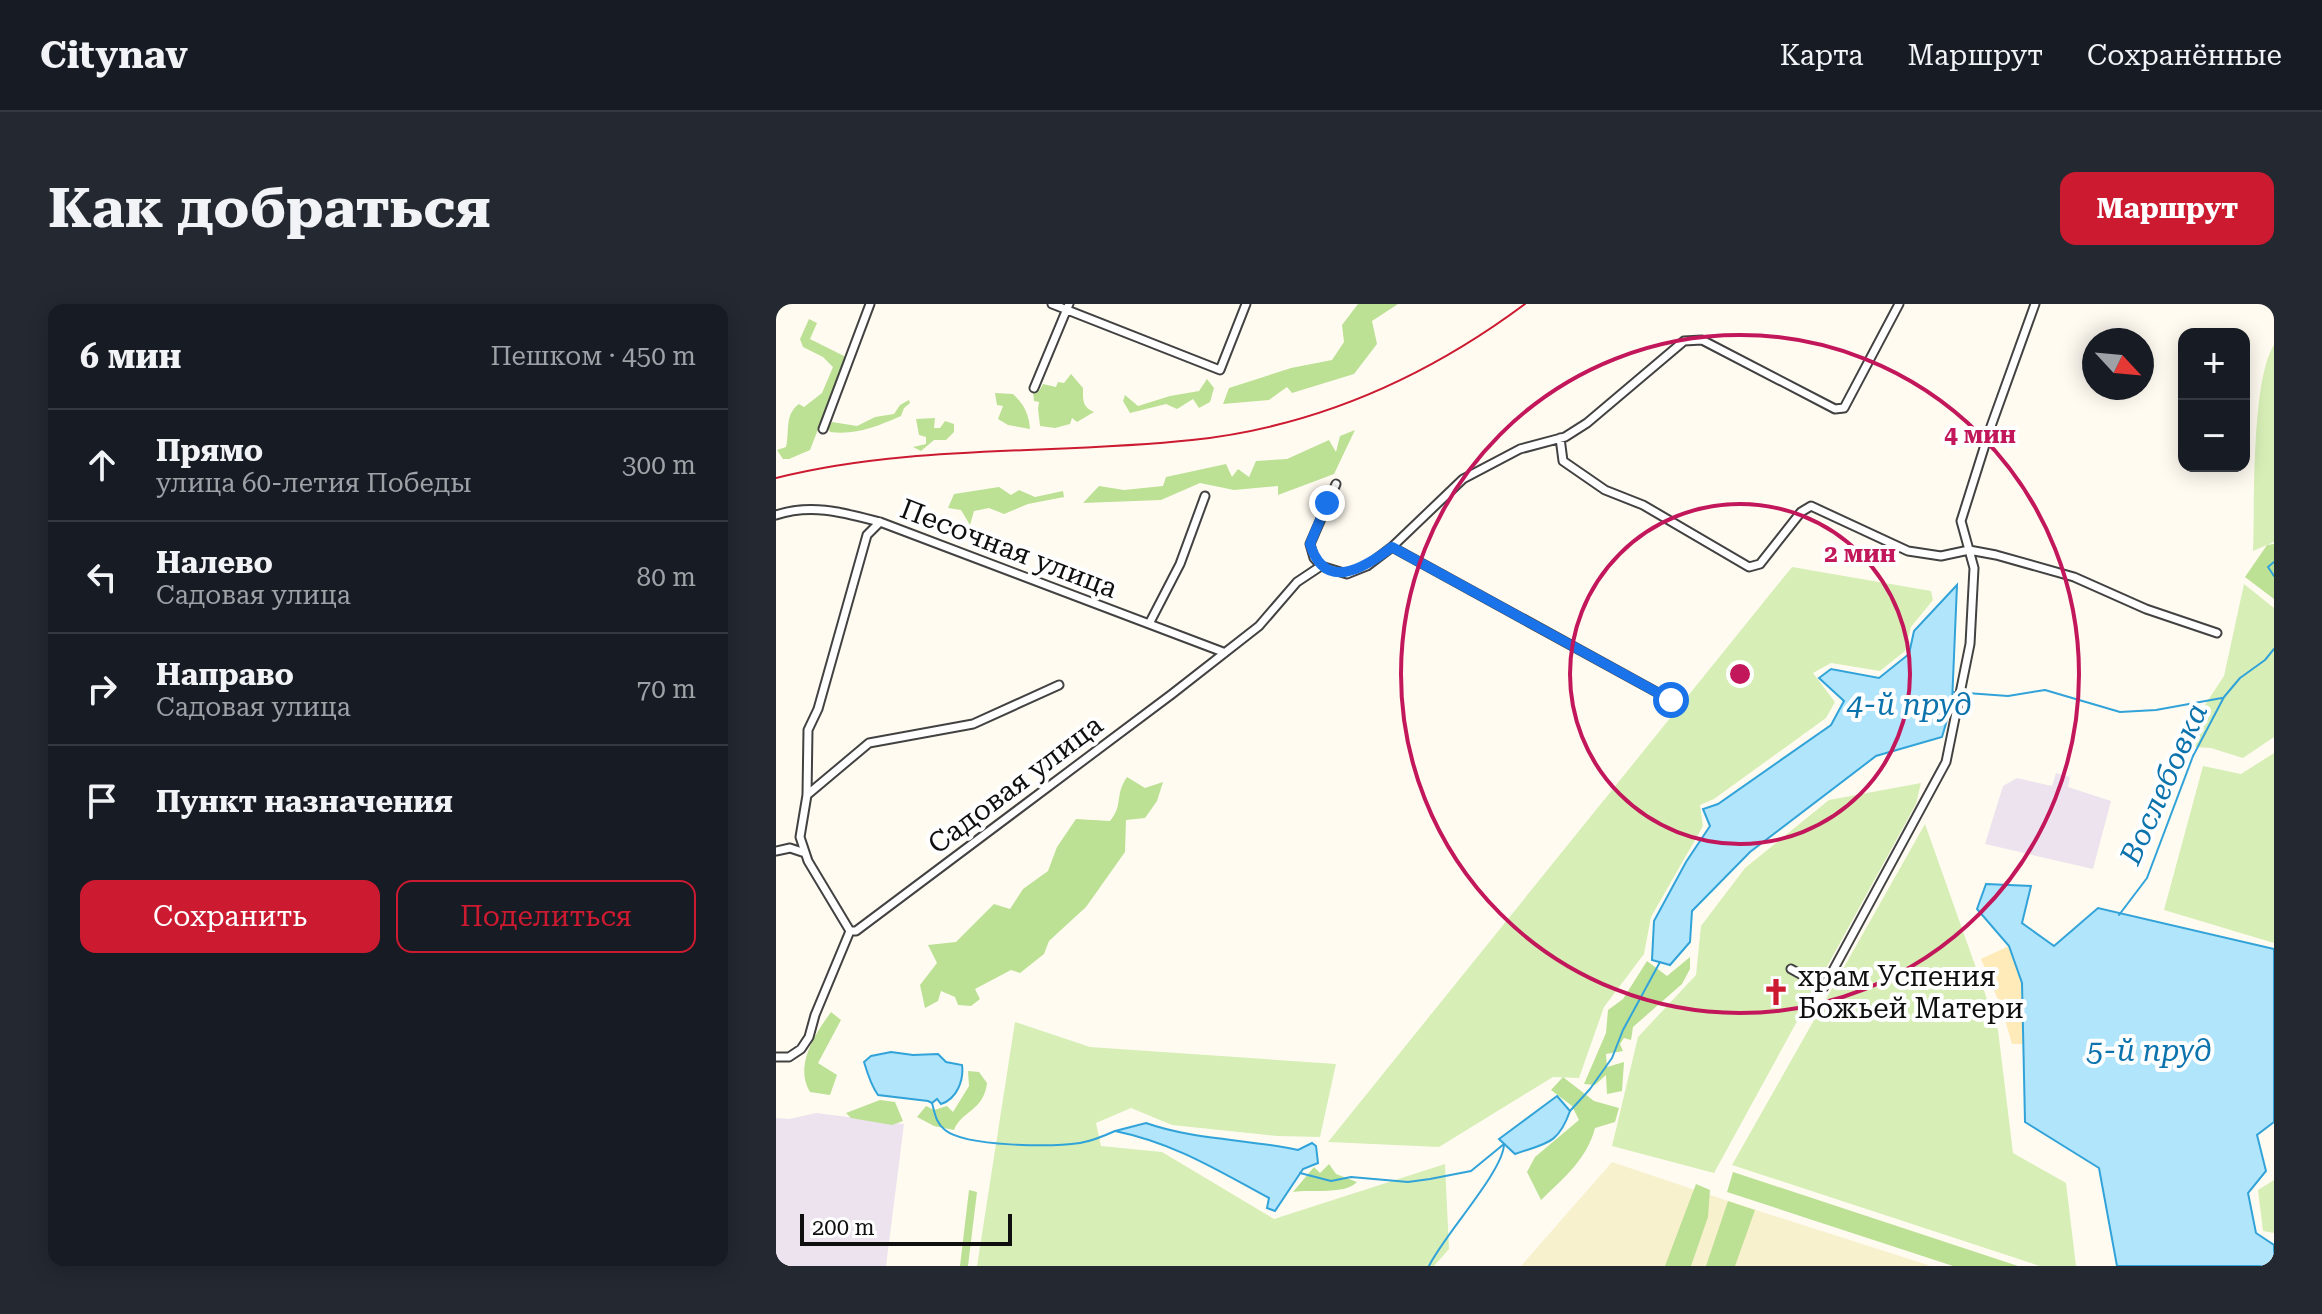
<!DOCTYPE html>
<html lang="ru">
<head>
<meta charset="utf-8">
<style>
	body { margin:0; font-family:"Roboto Serif",serif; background:#242831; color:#f1f3f6 }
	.controls { position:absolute; right:24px; top:24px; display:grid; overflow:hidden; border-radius:16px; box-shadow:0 4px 20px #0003 }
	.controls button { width:72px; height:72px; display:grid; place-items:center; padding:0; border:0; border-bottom:2px solid #363941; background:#171b24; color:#f1f3f6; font:40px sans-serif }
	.compass { position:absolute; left:1306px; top:24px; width:72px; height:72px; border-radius:50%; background:#171b24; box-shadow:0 4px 20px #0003; rotate:116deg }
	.scale { position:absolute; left:24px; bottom:20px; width:212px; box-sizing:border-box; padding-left:8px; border:4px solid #0f0f0f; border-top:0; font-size:22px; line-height:28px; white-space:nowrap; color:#0f0f0f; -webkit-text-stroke:6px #fff; paint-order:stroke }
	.stop { position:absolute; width:24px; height:24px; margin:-18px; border:6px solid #1a73e8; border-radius:50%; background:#fff }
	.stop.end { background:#1a73e8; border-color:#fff; box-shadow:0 2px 8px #0008 }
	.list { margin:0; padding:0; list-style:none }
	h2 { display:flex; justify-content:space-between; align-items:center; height:104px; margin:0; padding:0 32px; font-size:34px }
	h2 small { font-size:26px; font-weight:400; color:#9ea1a6 }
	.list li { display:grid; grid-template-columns:52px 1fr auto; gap:24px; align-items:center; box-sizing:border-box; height:112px; padding:0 32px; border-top:2px solid #363941 }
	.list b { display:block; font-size:30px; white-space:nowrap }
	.list p { margin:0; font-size:26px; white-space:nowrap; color:#9ea1a6 }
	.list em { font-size:26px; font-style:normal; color:#9ea1a6 }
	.actions { display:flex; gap:16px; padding:24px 32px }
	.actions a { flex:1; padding:18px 0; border:2px solid #cc1a30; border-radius:16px; text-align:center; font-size:28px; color:#cc1a30 }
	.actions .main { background:#cc1a30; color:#fff }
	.icon { flex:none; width:44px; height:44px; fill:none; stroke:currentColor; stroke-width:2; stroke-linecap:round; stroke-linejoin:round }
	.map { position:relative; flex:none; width:1498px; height:962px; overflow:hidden; border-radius:16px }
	header { display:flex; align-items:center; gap:48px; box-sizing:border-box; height:112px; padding:0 40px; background:#171b24; border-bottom:2px solid #363941 }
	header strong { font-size:38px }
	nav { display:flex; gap:44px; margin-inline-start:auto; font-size:28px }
	.intro { display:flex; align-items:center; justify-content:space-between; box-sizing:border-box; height:192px; padding:0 48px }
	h1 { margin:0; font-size:56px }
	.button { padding:20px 36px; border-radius:16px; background:#cc1a30; color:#fff; font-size:28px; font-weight:700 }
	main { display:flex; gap:48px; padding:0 48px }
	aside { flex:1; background:#171b24; border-radius:16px; box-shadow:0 4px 20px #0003 }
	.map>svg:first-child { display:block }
	.industrial { fill:#ece3ee }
	.farmland { fill:#f8f1ce }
	.green { fill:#d7eeb6 }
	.forest { fill:#bce094 }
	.sand { fill:#ffeab9 }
	.water { fill:#b1e5fb; stroke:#31a3d9; stroke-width:2 }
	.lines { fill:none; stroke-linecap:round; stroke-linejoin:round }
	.stream { stroke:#31a3d9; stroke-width:2 }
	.minor-casing { stroke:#424242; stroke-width:11 }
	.minor { stroke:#fff; stroke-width:7 }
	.rail { stroke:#cc1a30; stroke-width:2 }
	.route { stroke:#1a73e8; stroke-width:10 }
	.ring { fill:none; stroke:#c2185b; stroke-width:4 }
	.labels { text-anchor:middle; stroke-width:8; stroke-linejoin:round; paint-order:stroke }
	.street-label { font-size:28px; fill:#0f0f0f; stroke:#fff }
	.poi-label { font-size:28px; fill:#0f0f0f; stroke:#fff; text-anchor:start }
	.water-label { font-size:30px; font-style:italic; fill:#0c73ad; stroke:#fff }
	.centre { fill:#c2185b; stroke:#fff; stroke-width:4 }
	.ring-label { font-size:24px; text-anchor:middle; font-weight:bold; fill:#c2185b; stroke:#fff; stroke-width:8; stroke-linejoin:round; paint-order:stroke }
</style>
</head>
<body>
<header>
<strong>Citynav</strong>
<nav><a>Карта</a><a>Маршрут</a><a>Сохранённые</a></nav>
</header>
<div class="intro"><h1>Как добраться</h1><a class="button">Маршрут</a></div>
<main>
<aside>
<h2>6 мин<small>Пешком · 450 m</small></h2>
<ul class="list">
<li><svg class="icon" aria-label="ahead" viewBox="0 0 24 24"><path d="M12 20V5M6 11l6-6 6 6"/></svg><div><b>Прямо</b><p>улица 60-летия Победы</p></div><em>300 m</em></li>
<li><svg class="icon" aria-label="left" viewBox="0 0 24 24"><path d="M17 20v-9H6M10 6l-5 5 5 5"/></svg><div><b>Налево</b><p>Садовая улица</p></div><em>80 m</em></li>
<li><svg class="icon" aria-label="right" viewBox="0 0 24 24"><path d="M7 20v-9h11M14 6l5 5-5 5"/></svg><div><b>Направо</b><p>Садовая улица</p></div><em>70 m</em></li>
<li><svg class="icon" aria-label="arrive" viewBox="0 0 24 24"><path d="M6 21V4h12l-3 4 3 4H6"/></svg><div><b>Пункт назначения</b></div></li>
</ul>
<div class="actions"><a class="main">Сохранить</a><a>Поделиться</a></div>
</aside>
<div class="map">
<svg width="1498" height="962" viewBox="0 0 1498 962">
	<rect width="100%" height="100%" fill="#fffbf1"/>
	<path class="industrial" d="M1280,469L1294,473L1292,483L1335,497L1317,565L1209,540L1227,482L1241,474L1276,482Z
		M40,809L128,820L110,962H0V814L13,815Z"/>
	<path class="farmland" d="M836,858L952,897L1155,962H745Z"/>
	<path class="green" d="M1498,41V238L1477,247C1479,201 1475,77 1498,41Z
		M1016,263L1155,287L1157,296L1135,323L1129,347L1104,367L1055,359L1037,369L1059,398L1050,414L938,495L924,501L927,522L875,613L868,650L828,703L803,774L777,773L663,843L552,838Z
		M1468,280L1498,304V433L1467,454L1435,444L1402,442L1448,372Z
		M1498,449V639L1388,606L1427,462L1465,470Z
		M1145,479L1140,500L938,869L836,842L862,733L920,671L925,622L969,564L1053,496Z
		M1149,520L1222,726L1237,849L1290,879L1300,962H1264L956,861Z
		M239,718L314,743L560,760L544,833L501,832L396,821L355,804L320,819L325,842L386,848L498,915L669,860L673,945L658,962H201Z
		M1498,876V929L1487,927L1482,886Z"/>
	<path class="forest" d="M582,0H622L596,17L601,40L578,70L516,89L511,83L493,96L447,100L453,84L515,64L556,56L568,38L566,21Z
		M33,15L41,19L34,35L70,53L34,146L13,155H7L1,146L10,143C14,127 8,111 23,100L28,103L46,89L57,63L47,53L27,43L24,35Z
		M295,70L307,84C307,96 306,103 318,108L301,118L296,114L294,120L279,124L264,122L262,105L263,98L258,97L257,88L263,87L267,80L280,83L282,78L288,79Z
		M431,75L438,84L434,98L423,104L417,95L401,105L390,100L354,109L347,97L349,91L362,102L394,92L423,87Z
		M219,89L237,90C248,100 253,110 254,125L232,121L222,115L227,102L221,101Z
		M133,96L134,99L128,104L125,112C99,123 82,131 54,128L52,122L56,118L81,122L99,113L118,110L124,101Z
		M159,114L158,124H164L169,117L178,120V128L170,136H158L145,147L137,143L150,140V133L143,131L140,115Z
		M579,126L558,170L502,191V182L458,186L424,179L385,196L307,199L323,182L348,186L387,182L390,173L450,160L456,173L462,165L473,173L480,157L511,155L553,136L560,148L564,132Z
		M223,183L235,191L243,186L259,193L287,187L288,193L252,200L228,210L213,204L198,207L194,221L185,206L172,204L178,190Z
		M1498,240V295L1469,273L1491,241Z
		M351,473L369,484L387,478L381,497L369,514L350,516L349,548L310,603L273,637L268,650L244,669L235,666L199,685L204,695L195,702L182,701L179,693L165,687L162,697L149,704L144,681L161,659L152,641L180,638L218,600L234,605L247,585L272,567L281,543L300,515L334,517C348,500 338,492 351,473Z
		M914,653V665L906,680L857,723L855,736L848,734L844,740L847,747L830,750L831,763L848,758L846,787L831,790L830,771L819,781L808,780L830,729L832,706L847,695L871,657L891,672Z
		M55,708L65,716L42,759L61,771L54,791L34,788C18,762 39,730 55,708Z
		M192,767L203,768L211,779C208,807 185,807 178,826L158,822L141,813L150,802L158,806L171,802L177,808L193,782Z
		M787,773L818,797L843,804L839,818L819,824C811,855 788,874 765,896L751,868L759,853L803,816L796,802L775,786Z
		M104,796L119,798L127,817L116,821L75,814L70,809Z
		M553,860L560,870L581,878C569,891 535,885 517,888L538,863L544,869Z
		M957,868L1242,962H1177L951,888Z
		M920,880L934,886L932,913L915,962H889Z
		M193,886L201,888L192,962H184Z
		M952,897L979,906L959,962H930Z"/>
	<path class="sand" d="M1233,642L1246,679L1247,740H1236L1226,705L1205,655Z"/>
	<path class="water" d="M1181,281L1176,399L1166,433L1100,452L974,548L916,607L914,638L894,661L876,656L878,617L910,558L934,522L927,505L942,500L1055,421L1068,397L1043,374L1055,365L1103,374L1133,350L1138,327Z
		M1210,580L1255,582L1246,619L1278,642L1322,604L1498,645V818L1481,831L1490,867L1472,889L1480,929L1498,941V962H1341L1323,864L1249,818L1246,679L1233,642L1201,605Z
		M115,748L137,751L162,750L170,758L186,761C188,776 181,795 165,800L161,795L156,799L152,797L102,791C96,783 91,768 88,758L95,752Z
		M781,792L794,807C782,841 770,839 739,850L723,835Z
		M370,819C418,836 472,835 522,846L536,839L540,842L542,859L527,865L499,907L491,904L493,894C441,866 398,839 339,827Z"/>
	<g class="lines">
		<path class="stream" d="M1498,258L1492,263L1498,272
			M1177,388L1232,392L1269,386L1344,408L1380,406L1446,394
			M1343,611L1371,574L1417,452L1448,393L1464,374L1489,356L1498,345
			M156,799C159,810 160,819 169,826C190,843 277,843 304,839C316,837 328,832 339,827
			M794,807L814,785L836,754L847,726L884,658
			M524,869L555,877L575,873L632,878L654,875L695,867L728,840
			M653,962C668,931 726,869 728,841"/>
		<g class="minor-casing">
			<path id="minor" d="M276,0L444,66L470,0
				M258,84L293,0
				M47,125L94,0
				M784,134L787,157L829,186L867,201L973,263L984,260L1025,208L1035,202L1132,247L1165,252L1193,246L1220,251L1298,273L1370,305L1441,329
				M560,180L534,240L538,254L545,262L571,270L591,262L616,243L687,175L744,145L789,133L811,119L908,37L926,36L1059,105L1068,104L1123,0
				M0,211C36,199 69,209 104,218L447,348
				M616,243L895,396
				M373,320L404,260L429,192
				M31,491L93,439L197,420L283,381
				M0,547L14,544L29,549
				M74,627L32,557L24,533L31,491L32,426L42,405L91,231L104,218
				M1015,665L1048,683L1170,458L1194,340L1198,264L1185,217L1214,125L1259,0
				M0,753H13L25,745L33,733L39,711L74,627H80L396,390L483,322L521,278L545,262"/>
		</g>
		<use href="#minor" class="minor"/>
		<path class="rail" d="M0,174C135,140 278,151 416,136C539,123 651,73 749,0"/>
	</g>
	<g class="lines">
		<path class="route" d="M551,199L534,240C549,288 587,265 616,243L895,396"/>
	</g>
	<g class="ring">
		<circle cx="964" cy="370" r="170"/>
		<circle cx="964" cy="370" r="339"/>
	</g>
	<defs>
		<g id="church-bare" transform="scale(2.16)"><path d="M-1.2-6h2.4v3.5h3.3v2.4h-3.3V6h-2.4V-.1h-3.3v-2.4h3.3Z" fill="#cc1a30" stroke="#fff" stroke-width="2.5" paint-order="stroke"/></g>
	</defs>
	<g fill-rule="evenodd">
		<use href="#church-bare" x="1000" y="688"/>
	</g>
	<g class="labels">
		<g class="street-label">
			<text transform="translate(233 244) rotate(21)" y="10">Песочная улица</text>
			<text transform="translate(239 480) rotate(-37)" y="10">Садовая улица</text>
		</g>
		<g class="poi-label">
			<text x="1022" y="682">храм Успения<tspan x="1022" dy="32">Божьей Матери</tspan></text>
		</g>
		<g class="water-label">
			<text x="1133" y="411">4-й пруд</text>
			<text transform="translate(1388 480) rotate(-66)" y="10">Вослебовка</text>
			<text x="1373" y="757">5-й пруд</text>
		</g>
	</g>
	<circle cx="964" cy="370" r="12" class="centre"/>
	<g class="ring-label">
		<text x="1204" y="139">4 мин</text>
		<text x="1084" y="258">2 мин</text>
	</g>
</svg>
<div class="controls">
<button>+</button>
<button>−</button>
</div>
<svg class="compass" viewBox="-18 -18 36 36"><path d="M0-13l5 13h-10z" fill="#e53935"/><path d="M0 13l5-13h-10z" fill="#9ea1a6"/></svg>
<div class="scale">200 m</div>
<div class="stop" style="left:895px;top:396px"></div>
<div class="stop end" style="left:551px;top:199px"></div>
</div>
</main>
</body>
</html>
